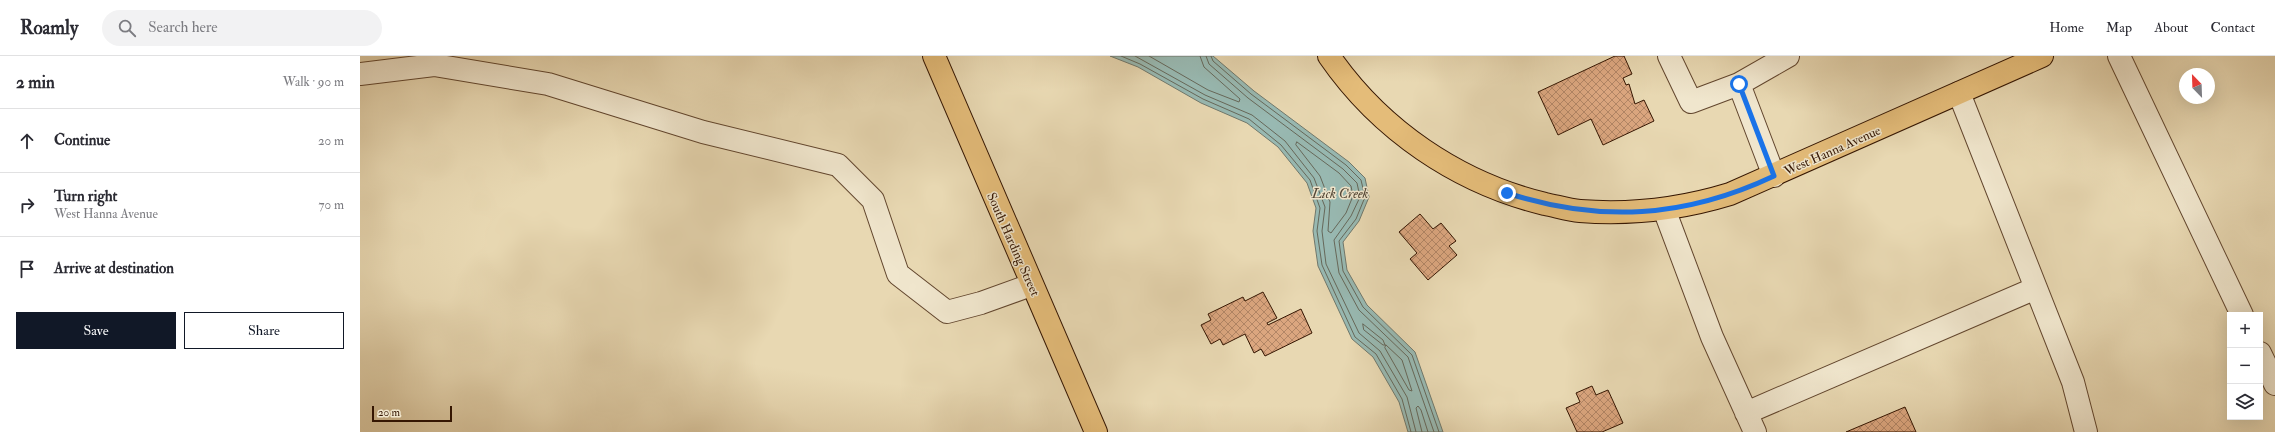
<!DOCTYPE html>
<html lang="en">
<head>
<meta charset="utf-8">
<style>
	body { margin:0; font-family:"IM FELL Double Pica",serif; background:#f2f2f3; color:#2b2b33 }
	.controls { position:absolute; right:12px; bottom:12px; display:grid; overflow:hidden; border-radius:0px; box-shadow:0 4px 16px #0002 }
	.controls button { width:36px; height:36px; display:grid; place-items:center; padding:0; border:0; border-bottom:1px solid #e1e1e2; background:#fff; color:#2b2b33; font:20px sans-serif }
	.compass { position:absolute; left:1819px; top:12px; width:36px; height:36px; border-radius:50%; background:#fff; box-shadow:0 4px 16px #0002; rotate:337deg }
	.scale { position:absolute; left:12px; bottom:10px; width:80px; box-sizing:border-box; padding-left:4px; border:2px solid #351602; border-top:0; font-size:11px; line-height:14px; white-space:nowrap; color:#351602; -webkit-text-stroke:3px #f0e6cd; paint-order:stroke }
	.stop { position:absolute; width:12px; height:12px; margin:-9px; border:3px solid #1a73e8; border-radius:50%; background:#fff }
	.stop.end { background:#1a73e8; border-color:#fff; box-shadow:0 1px 4px #0008 }
	.list { margin:0; padding:0; list-style:none }
	h2 { display:flex; justify-content:space-between; align-items:center; height:52px; margin:0; padding:0 16px; font-size:17px }
	h2 small { font-size:13px; font-weight:400; color:#7c7c81 }
	.list li { display:grid; grid-template-columns:26px 1fr auto; gap:12px; align-items:center; box-sizing:border-box; height:64px; padding:0 16px; border-top:1px solid #e1e1e2 }
	.list b { display:block; font-size:15px; white-space:nowrap }
	.list p { margin:0; font-size:13px; white-space:nowrap; color:#7c7c81 }
	.list em { font-size:13px; font-style:normal; color:#7c7c81 }
	.actions { display:flex; gap:8px; padding:12px 16px }
	.actions a { flex:1; padding:9px 0; border:1px solid #111827; border-radius:0px; text-align:center; font-size:14px; color:#111827 }
	.actions .main { background:#111827; color:#fff }
	.icon { flex:none; width:22px; height:22px; fill:none; stroke:currentColor; stroke-width:2; stroke-linecap:round; stroke-linejoin:round }
	.map { position:relative; flex:none; width:1915px; height:376px; overflow:hidden }
	header { display:flex; align-items:center; gap:24px; box-sizing:border-box; height:56px; padding:0 20px; background:#fff; border-bottom:1px solid #e1e1e2 }
	header strong { font-size:19px }
	nav { display:flex; gap:22px; margin-inline-start:auto; font-size:14px }
	.search { width:280px; height:36px; background:#f2f2f3; display:flex; align-items:center; gap:10px; box-sizing:border-box; padding:0 14px; border-radius:22px; color:#7c7c81; font-size:15px }
	main { display:flex }
	aside { flex:1; background:#fff }
	.map>svg:first-child { display:block }
	.water { fill:#98b9b2; stroke:#70786c }
	.lines { fill:none; stroke-linecap:round; stroke-linejoin:round }
	.shore { stroke:#66685a; stroke-width:1 }
	.building { fill:url(#building-cross-hatch); stroke:#351602 }
	.minor-casing { stroke:#62462e; stroke-width:24 }
	.major-casing { stroke:#351602; stroke-width:24 }
	.minor { stroke:#f0e6cd; stroke-width:22 }
	.major { stroke:#e4bc79; stroke-width:22 }
	.route { stroke:#1a73e8; stroke-width:5 }
	.labels { text-anchor:middle; stroke-width:3; stroke-linejoin:round; paint-order:stroke }
	.street-label { font-size:13px; fill:#351602; stroke:#f0e6cd }
	.water-label { font-size:14px; font-style:italic; fill:#534737; stroke:#f0e6cd }
</style>
</head>
<body>
<header>
<strong>Roamly</strong>
<div class="search"><svg class="icon" aria-label="search" viewBox="0 0 24 24"><circle cx="10" cy="10" r="6"/><path d="M15 15l6 6"/></svg>Search here</div>
<nav><a>Home</a><a>Map</a><a>About</a><a>Contact</a></nav>
</header>
<main>
<aside>
<h2>2 min<small>Walk · 90 m</small></h2>
<ul class="list">
<li><svg class="icon" aria-label="ahead" viewBox="0 0 24 24"><path d="M12 20V5M6 11l6-6 6 6"/></svg><div><b>Continue</b></div><em>20 m</em></li>
<li><svg class="icon" aria-label="right" viewBox="0 0 24 24"><path d="M7 20v-9h11M14 6l5 5-5 5"/></svg><div><b>Turn right</b><p>West Hanna Avenue</p></div><em>70 m</em></li>
<li><svg class="icon" aria-label="arrive" viewBox="0 0 24 24"><path d="M6 21V4h12l-3 4 3 4H6"/></svg><div><b>Arrive at destination</b></div></li>
</ul>
<div class="actions"><a class="main">Save</a><a>Share</a></div>
</aside>
<div class="map">
<svg width="1915" height="376" viewBox="0 0 1915 376">
	<defs>
		<pattern id="building-cross-hatch" width="8" height="8" patternUnits="userSpaceOnUse"><rect width="8" height="8" fill="#dba67f"/><path d="M0 0l8 8M0 8l8-8" fill="none" stroke="#b28666"/></pattern>
	</defs>
	<rect width="100%" height="100%" fill="#e8d8b2"/>
	<filter id="stains"><feTurbulence type="fractalNoise" baseFrequency=".005" numOctaves="4"/><feColorMatrix values="0 0 0 0 .2 0 0 0 0 .09 0 0 0 0 .02 0 0 0 .5 -.17"/></filter>
	<radialGradient id="worn" r=".72"><stop offset=".6" stop-color="#630" stop-opacity="0"/><stop offset="1" stop-color="#630" stop-opacity=".3"/></radialGradient>
	<path class="water" d="M750,0H853L894,35L989,106L1005,122L1009,141L999,165L983,186L987,214L1007,249L1055,296L1083,376H1048L1039,346L1013,301L992,283L958,210L953,175L956,152L947,127L918,91L887,67L841,47L778,11Z"/>
	<g class="lines">
		<path class="shore" d="M761,0L780,8L843,43L889,63L921,89L950,124L960,152L957,175L962,209L995,281L1016,298L1042,343L1051,376
			M775,0L845,39L892,59L925,85L954,122L965,151L962,175L966,208L999,277L1020,295L1047,341L1056,376
			M789,0L848,34L879,46L880,43L844,11L840,0
			M846,0L849,8L888,42L983,113L997,127L1000,141L991,160L974,184L979,217L999,254L1048,301L1074,376
			M851,0L853,5L891,38L986,109L1001,124L1005,141L996,163L979,185L983,215L1003,251L1052,299L1079,376
			M937,86L979,117L991,130L993,140L986,157L971,177L968,175L970,146L960,120L936,89Z
			M1003,268L1023,284L1025,289H1023L1004,274Z
			M1026,289L1042,304L1052,335L1049,334L1025,292Z
			M1062,376L1056,352L1058,350L1061,354L1068,376"/>
	</g>
	<path class="building" d="M1255,0H1264L1272,18L1263,22L1266,29L1269,28L1275,48L1284,44L1294,65L1243,89L1231,63L1198,79L1178,36Z
		M1060,158L1073,173L1081,167L1096,185L1089,190L1097,199L1068,224L1050,203L1057,197L1039,176Z
		M903,236L917,262L907,267L908,269L941,253L952,277L905,300L901,293L894,297L885,278L863,289L860,283L851,288L841,269L851,264L848,258L883,241L885,245Z
		M1232,330L1236,339L1248,334L1263,367L1242,376H1217L1206,352L1220,346L1216,337Z
		M1545,351L1556,376H1486Z"/>
	<g class="lines">
		<g class="minor-casing">
			<path id="minor" d="M1309,0L1331,46L1379,28L1414,120
				M1759,0L1882,259
				M0,18L74,9L188,28L343,76L478,109L513,144L538,218L587,256L621,247L671,229
				M1379,28L1428,0
				M1599,37L1713,326L1726,376
				M1304,153L1352,281L1395,376
				M1900,297L1915,328
				M1386,357L1676,232"/>
		</g>
		<g class="major-casing">
			<path id="major" d="M574,0L736,376
				M969,0C1020,74 1098,127 1185,148C1196,150 1208,154 1220,155C1272,159 1321,153 1370,138L1682,0"/>
		</g>
		<use href="#minor" class="minor"/>
		<use href="#major" class="major"/>
	</g>
	<g class="lines">
		<path class="route" d="M1147,137C1240,167 1325,162 1414,120L1379,28"/>
	</g>
	<g class="labels">
		<g class="street-label">
			<text transform="translate(1472 94) rotate(-24)" y="5">West Hanna Avenue</text>
			<text transform="translate(654 188) rotate(66)" y="5">South Harding Street</text>
		</g>
		<g class="water-label">
			<text x="980" y="142">Lick Creek</text>
		</g>
	</g>
	<rect width="100%" height="100%" filter="url(#stains)"/>
	<rect width="100%" height="100%" fill="url(#worn)"/>
</svg>
<div class="controls">
<button>+</button>
<button>−</button>
<button><svg class="icon" aria-label="layers" viewBox="0 0 24 24"><path d="M12 4l9 5-9 5-9-5zM3 14l9 5 9-5"/></svg></button>
</div>
<svg class="compass" viewBox="-18 -18 36 36"><path d="M0-13l5 13h-10z" fill="#e53935"/><path d="M0 13l5-13h-10z" fill="#7c7c81"/></svg>
<div class="scale">20 m</div>
<div class="stop" style="left:1379px;top:28px"></div>
<div class="stop end" style="left:1147px;top:137px"></div>
</div>
</main>
</body>
</html>
